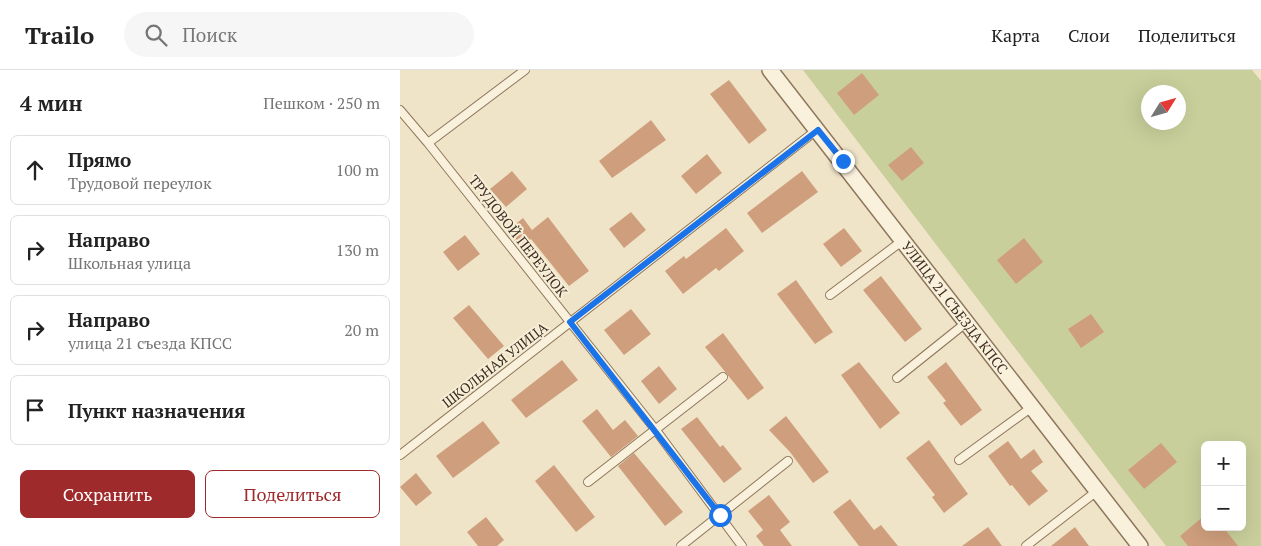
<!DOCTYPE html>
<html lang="ru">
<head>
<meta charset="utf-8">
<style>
	body { margin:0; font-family:"PT Serif",serif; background:#f6f6f6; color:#222 }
	.controls { position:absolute; right:15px; bottom:15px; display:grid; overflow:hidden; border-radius:8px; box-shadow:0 5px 20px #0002 }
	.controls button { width:45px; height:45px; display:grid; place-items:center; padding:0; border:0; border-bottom:1px solid #e0e0e0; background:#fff; color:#222; font:25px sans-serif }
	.compass { position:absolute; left:741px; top:15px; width:45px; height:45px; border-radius:50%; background:#fff; box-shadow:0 5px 20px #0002; rotate:53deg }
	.stop { position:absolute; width:15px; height:15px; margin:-11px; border:4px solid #1a73e8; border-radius:50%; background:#fff }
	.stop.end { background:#1a73e8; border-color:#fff; box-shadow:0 1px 5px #0008 }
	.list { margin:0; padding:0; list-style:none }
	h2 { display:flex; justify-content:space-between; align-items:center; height:65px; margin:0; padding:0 20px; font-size:21px }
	h2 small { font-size:16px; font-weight:400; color:#767676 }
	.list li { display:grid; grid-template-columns:32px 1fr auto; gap:15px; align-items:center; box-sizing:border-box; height:70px; margin:0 10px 10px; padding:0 10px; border:1px solid #e0e0e0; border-radius:8px }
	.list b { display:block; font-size:19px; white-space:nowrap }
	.list p { margin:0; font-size:16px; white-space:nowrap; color:#767676 }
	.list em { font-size:16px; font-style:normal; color:#767676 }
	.actions { display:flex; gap:10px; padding:15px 20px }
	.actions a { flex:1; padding:11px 0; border:1px solid #9e2a2b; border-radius:8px; text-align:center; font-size:18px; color:#9e2a2b }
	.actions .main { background:#9e2a2b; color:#fff }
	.icon { flex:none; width:28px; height:28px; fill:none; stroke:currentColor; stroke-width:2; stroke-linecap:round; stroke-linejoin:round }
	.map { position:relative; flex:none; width:861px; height:476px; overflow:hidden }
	header { display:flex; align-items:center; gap:30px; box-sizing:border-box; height:70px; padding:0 25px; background:#fff; border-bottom:1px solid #e0e0e0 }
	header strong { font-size:24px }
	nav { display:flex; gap:28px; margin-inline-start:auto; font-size:18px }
	.search { width:350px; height:45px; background:#f6f6f6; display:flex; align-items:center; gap:12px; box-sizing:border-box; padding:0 18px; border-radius:28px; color:#767676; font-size:19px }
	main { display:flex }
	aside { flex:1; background:#fff }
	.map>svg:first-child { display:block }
	.green { fill:#c9cf9b; fill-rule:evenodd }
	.building { fill:#cf9f7d }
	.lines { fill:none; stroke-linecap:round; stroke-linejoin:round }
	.lane-casing { stroke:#8d765c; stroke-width:10 }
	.street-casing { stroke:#8d765c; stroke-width:18 }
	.lane { stroke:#faf1dc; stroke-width:8 }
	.street { stroke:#faf1dc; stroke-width:15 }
	.route { stroke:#1a73e8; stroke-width:6 }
	.labels { text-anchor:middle; stroke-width:4; stroke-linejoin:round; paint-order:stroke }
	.street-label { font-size:14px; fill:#3d2e20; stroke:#f7eed8 }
</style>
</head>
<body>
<header>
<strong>Trailo</strong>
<div class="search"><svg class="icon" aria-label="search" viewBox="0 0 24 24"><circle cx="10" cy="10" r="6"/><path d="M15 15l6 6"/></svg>Поиск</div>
<nav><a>Карта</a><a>Слои</a><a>Поделиться</a></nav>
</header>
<main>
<aside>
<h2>4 мин<small>Пешком · 250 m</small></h2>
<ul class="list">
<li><svg class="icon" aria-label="ahead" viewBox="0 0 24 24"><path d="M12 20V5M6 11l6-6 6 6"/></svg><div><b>Прямо</b><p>Трудовой переулок</p></div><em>100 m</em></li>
<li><svg class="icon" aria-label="right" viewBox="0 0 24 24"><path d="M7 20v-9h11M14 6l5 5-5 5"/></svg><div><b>Направо</b><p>Школьная улица</p></div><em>130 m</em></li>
<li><svg class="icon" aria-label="right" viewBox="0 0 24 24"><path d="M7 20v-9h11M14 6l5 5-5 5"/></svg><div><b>Направо</b><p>улица 21 съезда КПСС</p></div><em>20 m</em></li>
<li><svg class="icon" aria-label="arrive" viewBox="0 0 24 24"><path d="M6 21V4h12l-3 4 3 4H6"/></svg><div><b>Пункт назначения</b></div></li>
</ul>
<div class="actions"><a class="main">Сохранить</a><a>Поделиться</a></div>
</aside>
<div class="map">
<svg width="861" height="476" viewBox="0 0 861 476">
	<rect width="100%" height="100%" fill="#f0e4c8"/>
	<path class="green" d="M403,0H852L861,11V476H766ZM748,22H778V52H748ZM805,375H842V457H805Z"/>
	<path class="building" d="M462,3L479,25L454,45L437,23Z
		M329,10L367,60L349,74L310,24Z
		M251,50L266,70L212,108L199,91Z
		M511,77L524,93L502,111L488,95Z
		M307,84L322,103L296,124L281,106Z
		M112,101L127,119L106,137L90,119Z
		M402,101L418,122L362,163L347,143Z
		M231,142L246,160L224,178L209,159Z
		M148,147L189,201L169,216L131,169L120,178L107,161L123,148L132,160Z
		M326,158L344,181L319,201L316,198L283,224L265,201L284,186L286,189Z
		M444,158L462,181L441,197L423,174Z
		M65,165L80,184L58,201L43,182Z
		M624,168L643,192L616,214L597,190Z
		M481,206L522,259L505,272L463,220Z
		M396,210L433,262L415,274L377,224Z
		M69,235L104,276L88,289L53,248Z
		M231,239L251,264L224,285L204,260Z
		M691,244L704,262L681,278L668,259Z
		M323,263L364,318L348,330L305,277Z
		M162,290L178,310L126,348L111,330Z
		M459,292L500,343L480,359L441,305Z
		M546,292L582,340L561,356L543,333L546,331L527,307Z
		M259,296L277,319L259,334L241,311Z
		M197,339L213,360L225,350L238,366L211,387L182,351Z
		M386,346L429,402L413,413L390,382L369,360Z
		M297,347L320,377L323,375L342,399L324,413L281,359Z
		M83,351L100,373L53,408L36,386Z
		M529,370L568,424L544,443L532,427L535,425L506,388Z
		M608,371L621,389L634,379L643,392L631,401L648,421L629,436L612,415L610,416L588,386Z
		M761,373L777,392L744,419L728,400Z
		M234,383L283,442L265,456L218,396Z
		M154,395L195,447L176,462L135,411Z
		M16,403L32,423L16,436L0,417Z
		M369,425L390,452L380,460L392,476H364L356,466L363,460L348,441Z
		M450,429L474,460L481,455L498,476H459L433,442Z
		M805,445V457H823L838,476H788L780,466Z
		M86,447L104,470L97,476H78L67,462Z
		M588,457L602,476H562Z
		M675,457L689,476H651Z"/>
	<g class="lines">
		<g class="lane-casing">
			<path id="lane" d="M0,40L28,73L255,359L342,476
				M28,73L125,0
				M430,225L502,171
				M497,308L567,252
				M0,385L418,59
				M559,390L632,337
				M188,412L323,307
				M281,476L388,391
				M626,476L697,421"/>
		</g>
		<g class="street-casing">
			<g id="street">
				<path id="s1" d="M370,0L740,476"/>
			</g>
		</g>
		<use href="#lane" class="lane"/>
		<use href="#street" class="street"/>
	</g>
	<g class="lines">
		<path class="route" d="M320,445L170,252L418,60L443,91"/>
	</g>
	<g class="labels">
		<g class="street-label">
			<text transform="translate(118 166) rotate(52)" y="5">ТРУДОВОЙ ПЕРЕУЛОК</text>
			<text dy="5" stroke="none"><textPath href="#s1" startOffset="301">УЛИЦА 21 СЪЕЗДА КПСС</textPath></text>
			<text transform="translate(95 295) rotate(-38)" y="5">ШКОЛЬНАЯ УЛИЦА</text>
		</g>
	</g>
</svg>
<div class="controls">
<button>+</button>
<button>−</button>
</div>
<svg class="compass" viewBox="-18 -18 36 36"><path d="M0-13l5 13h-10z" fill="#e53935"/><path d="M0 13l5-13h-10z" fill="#767676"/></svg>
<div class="stop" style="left:320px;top:445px"></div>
<div class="stop end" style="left:443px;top:91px"></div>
</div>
</main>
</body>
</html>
